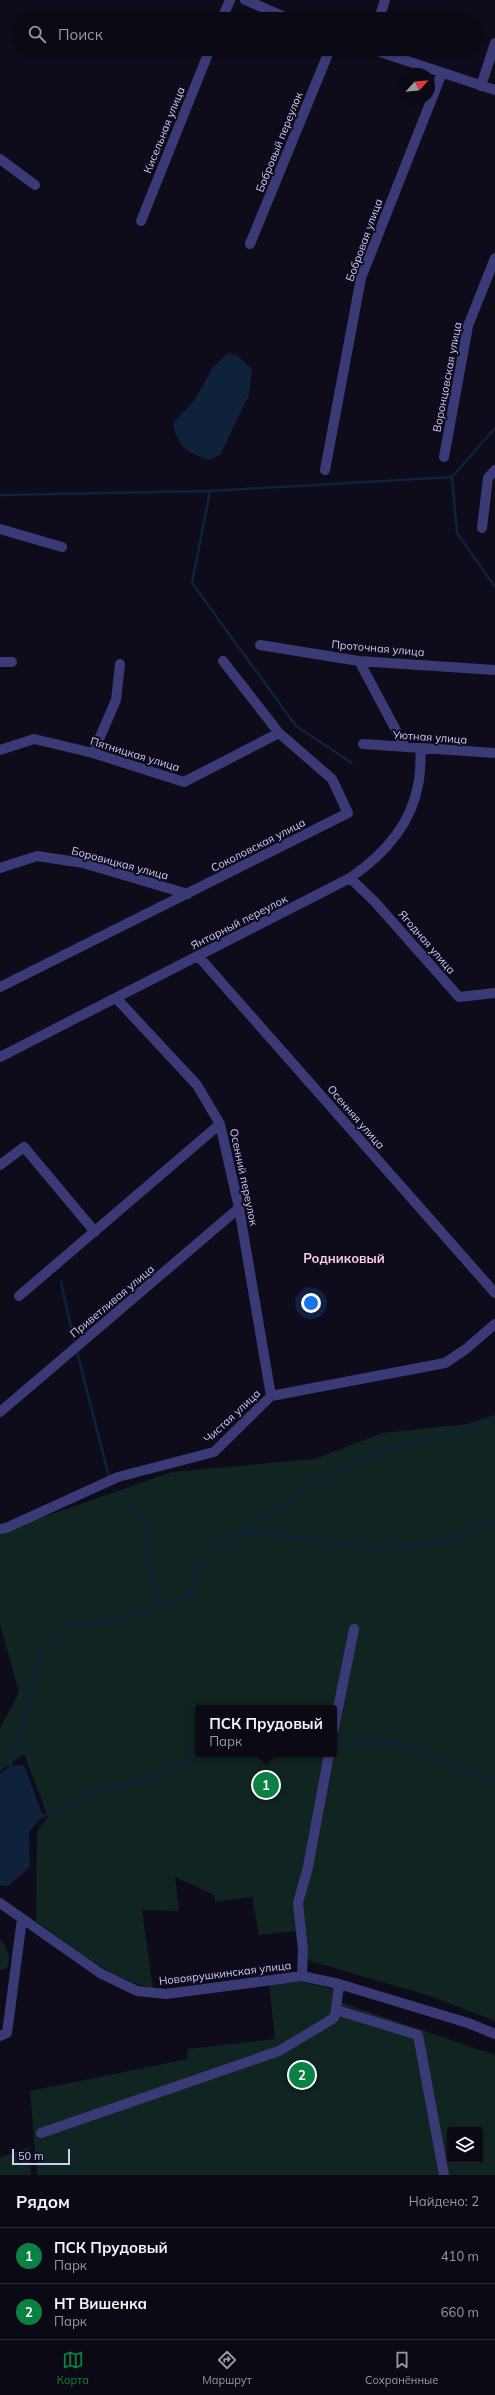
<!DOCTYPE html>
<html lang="ru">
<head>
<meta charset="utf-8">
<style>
	body { margin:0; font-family:Mulish,sans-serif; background:#13121d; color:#f1f3f6 }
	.controls { position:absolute; right:12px; bottom:12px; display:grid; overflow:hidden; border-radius:4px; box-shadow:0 1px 3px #0004 }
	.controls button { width:36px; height:36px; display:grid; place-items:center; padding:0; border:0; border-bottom:1px solid #2a2a34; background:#0a0914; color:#f1f3f6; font:20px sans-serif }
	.compass { position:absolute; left:399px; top:68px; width:36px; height:36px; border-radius:50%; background:#0a0914; box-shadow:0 1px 3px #0004; rotate:64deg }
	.scale { position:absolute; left:12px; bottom:10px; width:58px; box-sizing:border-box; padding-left:4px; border:2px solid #ccc9fb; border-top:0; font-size:11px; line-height:14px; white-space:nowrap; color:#ccc9fb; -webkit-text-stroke:3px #0e0c1a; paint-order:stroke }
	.you { position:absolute; left:311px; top:1303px; width:14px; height:14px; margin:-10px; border:3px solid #fff; border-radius:50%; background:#1a73e8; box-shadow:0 0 0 6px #1a73e833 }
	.badge { display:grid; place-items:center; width:26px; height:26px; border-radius:50%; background:#0b8043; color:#fff; font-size:13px; font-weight:700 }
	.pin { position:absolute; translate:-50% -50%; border:2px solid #fff; box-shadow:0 1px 4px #0006 }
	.popup { position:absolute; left:195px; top:1705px; width:142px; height:52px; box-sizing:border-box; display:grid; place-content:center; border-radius:4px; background:#0a0914; filter:drop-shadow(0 1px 3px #0005); font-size:13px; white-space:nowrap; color:#999aa0 }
	.popup b { font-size:15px; color:#f1f3f6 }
	.popup::after { content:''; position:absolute; left:50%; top:100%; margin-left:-8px; border:8px solid transparent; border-top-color:#0a0914 }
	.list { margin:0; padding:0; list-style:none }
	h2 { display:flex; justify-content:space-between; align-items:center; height:52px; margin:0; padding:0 16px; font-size:17px }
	h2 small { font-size:13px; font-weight:400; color:#999aa0 }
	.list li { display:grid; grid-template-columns:26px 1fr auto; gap:12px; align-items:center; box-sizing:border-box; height:56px; padding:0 16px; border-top:1px solid #2a2a34 }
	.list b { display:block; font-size:15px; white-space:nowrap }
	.list p { margin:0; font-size:13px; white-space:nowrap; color:#999aa0 }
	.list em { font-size:13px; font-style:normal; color:#999aa0 }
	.icon { flex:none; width:22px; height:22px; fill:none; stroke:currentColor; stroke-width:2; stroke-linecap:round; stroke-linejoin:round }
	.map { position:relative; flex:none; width:495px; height:2175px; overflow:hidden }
	.search { position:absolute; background:#0a0914; box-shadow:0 1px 3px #0004; left:12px; right:12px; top:12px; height:44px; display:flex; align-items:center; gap:10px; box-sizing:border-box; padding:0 14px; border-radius:22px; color:#999aa0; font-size:15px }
	.sheet { height:164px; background:#0a0914 }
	nav { display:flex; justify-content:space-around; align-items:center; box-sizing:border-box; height:56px; border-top:1px solid #2a2a34; background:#0a0914; font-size:11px; color:#999aa0 }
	nav a { display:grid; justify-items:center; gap:2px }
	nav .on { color:#0b8043 }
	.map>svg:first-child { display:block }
	.green { fill:#102422; fill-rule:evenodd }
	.water { fill:#0e223c }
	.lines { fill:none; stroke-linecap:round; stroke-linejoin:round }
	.stream { stroke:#0e223c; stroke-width:2.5 }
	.minor { stroke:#3a3b76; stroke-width:10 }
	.labels { text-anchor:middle; stroke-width:4; stroke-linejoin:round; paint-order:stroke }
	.street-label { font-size:11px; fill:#ccc9fb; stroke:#0e0c1a }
	.quarter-label { font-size:13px; font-weight:bold; fill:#fbcbec; stroke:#0e0c1a }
</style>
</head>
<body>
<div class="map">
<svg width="495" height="2175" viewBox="0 0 495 2175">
	<rect width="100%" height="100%" fill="#0e0c1a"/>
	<path class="green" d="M495,1415V2021L430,1996L300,1958L297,1931L259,1935L252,1897L215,1902L214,1895L175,1877L179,1911L142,1910L153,1988C110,1980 71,1945 36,1921L37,1831L48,1817L24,1754L0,1771V1729L19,1692L0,1624V1532L172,1472L315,1459L382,1433L467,1424ZM198,1708H334V1754H198Z
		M0,1939C7,1948 12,1957 7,1968L0,1970Z
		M303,1982L333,1989L334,2000L495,2055V2175H37L30,2091L188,2059L187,2049L275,2039L269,1983ZM450,2130H480V2160H450Z
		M29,2147L31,2175H0V2158Z"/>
	<path class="water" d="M228,353L238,356L252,369L249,395L220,455L209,460C186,452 178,448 173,423L194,401L213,367Z
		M24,1765L43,1816L29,1832L30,1867L8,1886L0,1885V1774L10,1766Z"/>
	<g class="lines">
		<path class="stream" d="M452,477L457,533L495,587
			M210,491L192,583L296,726L352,763
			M0,495L210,491L452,477L495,428
			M61,1282L74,1340
			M77,1352L109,1477
			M122,1492L147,1526L148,1564L158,1607
			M240,1533L334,1469L417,1441L495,1420
			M334,1744L399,1743L495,1783
			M10,1766L43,1646L64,1625L106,1623L158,1607L190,1593L201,1563L240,1533L257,1532L370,1548L442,1543L495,1520
			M43,1816L67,1806L97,1789L146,1781L201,1754"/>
		<path class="minor" d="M245,0L290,19
			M222,19L230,0
			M379,19L385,0
			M371,49L495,90
			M481,86L495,43
			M0,159L35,185
			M141,221L210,49
			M250,244L330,49
			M444,457L468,326L495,258
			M325,470L361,278L442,73
			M482,528L488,478L495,470
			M0,529L62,547
			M260,645L359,661L495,670
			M359,661L405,747
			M0,662H12
			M363,744L495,753
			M0,750L34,739L93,753L184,782L279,733
			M93,753L116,700L120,664
			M0,868L37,856L83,863L188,894
			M350,878L375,902L459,997L495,993
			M199,957L495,1293
			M0,987L348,813L332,779L279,733L223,661
			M116,998L197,1085L220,1124L239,1208L271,1396
			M0,1057L350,878C382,856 411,825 418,785C421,773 420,760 421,748
			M0,1165L24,1147L95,1232
			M19,1296L220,1124
			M0,1412L239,1208
			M0,1529L6,1528L118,1477L214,1452L271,1396L445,1363L466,1349L495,1324
			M334,1728L354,1629
			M0,1903L100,1973L137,1991L166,1994L302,1976L339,1984L468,2023L495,2034
			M302,1976L303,1950L298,1903L308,1867L329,1754
			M339,1984L336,2010L418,2035L444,2175
			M0,2036L7,2033L22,1919
			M41,2133L279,2051L334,2018L336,2010"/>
	</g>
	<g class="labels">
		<g class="street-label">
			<text transform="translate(164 130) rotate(-68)" y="4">Кисельная улица</text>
			<text transform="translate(279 142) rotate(-68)" y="4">Бобровый переулок</text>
			<text transform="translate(364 240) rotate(-70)" y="4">Бобровая улица</text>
			<text transform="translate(447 377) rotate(-79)" y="4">Воронцовская улица</text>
			<text transform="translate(378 648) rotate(5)" y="4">Проточная улица</text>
			<text transform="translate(430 737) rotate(4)" y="4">Уютная улица</text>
			<text transform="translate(135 754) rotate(17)" y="4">Пятницкая улица</text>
			<text transform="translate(258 845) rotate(-27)" y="4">Соколовская улица</text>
			<text transform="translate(120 863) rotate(15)" y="4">Боровицкая улица</text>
			<text transform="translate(239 922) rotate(-27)" y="4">Янтарный переулок</text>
			<text transform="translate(427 942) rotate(49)" y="4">Ягодная улица</text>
			<text transform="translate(356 1117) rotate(49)" y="4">Осенняя улица</text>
			<text transform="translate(244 1177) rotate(78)" y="4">Осенний переулок</text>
			<text transform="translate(112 1301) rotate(-40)" y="4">Приветливая улица</text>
			<text transform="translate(232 1416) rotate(-43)" y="4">Чистая улица</text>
			<text transform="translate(225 1973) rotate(-7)" y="4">Новоярушкинская улица</text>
		</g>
		<g class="quarter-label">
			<text x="344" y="1263">Родниковый</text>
		</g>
	</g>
</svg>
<div class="controls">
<button><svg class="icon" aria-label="layers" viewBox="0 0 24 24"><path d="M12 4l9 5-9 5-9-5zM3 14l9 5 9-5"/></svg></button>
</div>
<svg class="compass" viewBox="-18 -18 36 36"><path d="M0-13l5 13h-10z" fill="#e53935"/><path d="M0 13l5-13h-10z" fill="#999aa0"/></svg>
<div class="scale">50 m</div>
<div class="you"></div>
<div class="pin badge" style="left:266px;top:1785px">1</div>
<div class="popup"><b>ПСК Прудовый</b>Парк</div>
<div class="pin badge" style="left:302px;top:2075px">2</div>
<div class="search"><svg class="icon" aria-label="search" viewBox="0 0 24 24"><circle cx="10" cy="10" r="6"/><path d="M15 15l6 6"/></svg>Поиск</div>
</div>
<section class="sheet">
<h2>Рядом<small>Найдено: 2</small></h2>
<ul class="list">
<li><span class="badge">1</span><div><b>ПСК Прудовый</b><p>Парк</p></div><em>410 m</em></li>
<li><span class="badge">2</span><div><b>НТ Вишенка</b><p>Парк</p></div><em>660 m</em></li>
</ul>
</section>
<nav>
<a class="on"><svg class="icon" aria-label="map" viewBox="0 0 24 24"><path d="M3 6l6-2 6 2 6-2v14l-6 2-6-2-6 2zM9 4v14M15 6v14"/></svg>Карта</a>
<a><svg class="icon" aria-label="directions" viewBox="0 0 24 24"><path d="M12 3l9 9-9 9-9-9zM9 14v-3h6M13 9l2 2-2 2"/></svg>Маршрут</a>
<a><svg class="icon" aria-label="saved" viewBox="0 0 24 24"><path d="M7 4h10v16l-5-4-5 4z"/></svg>Сохранённые</a>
</nav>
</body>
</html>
